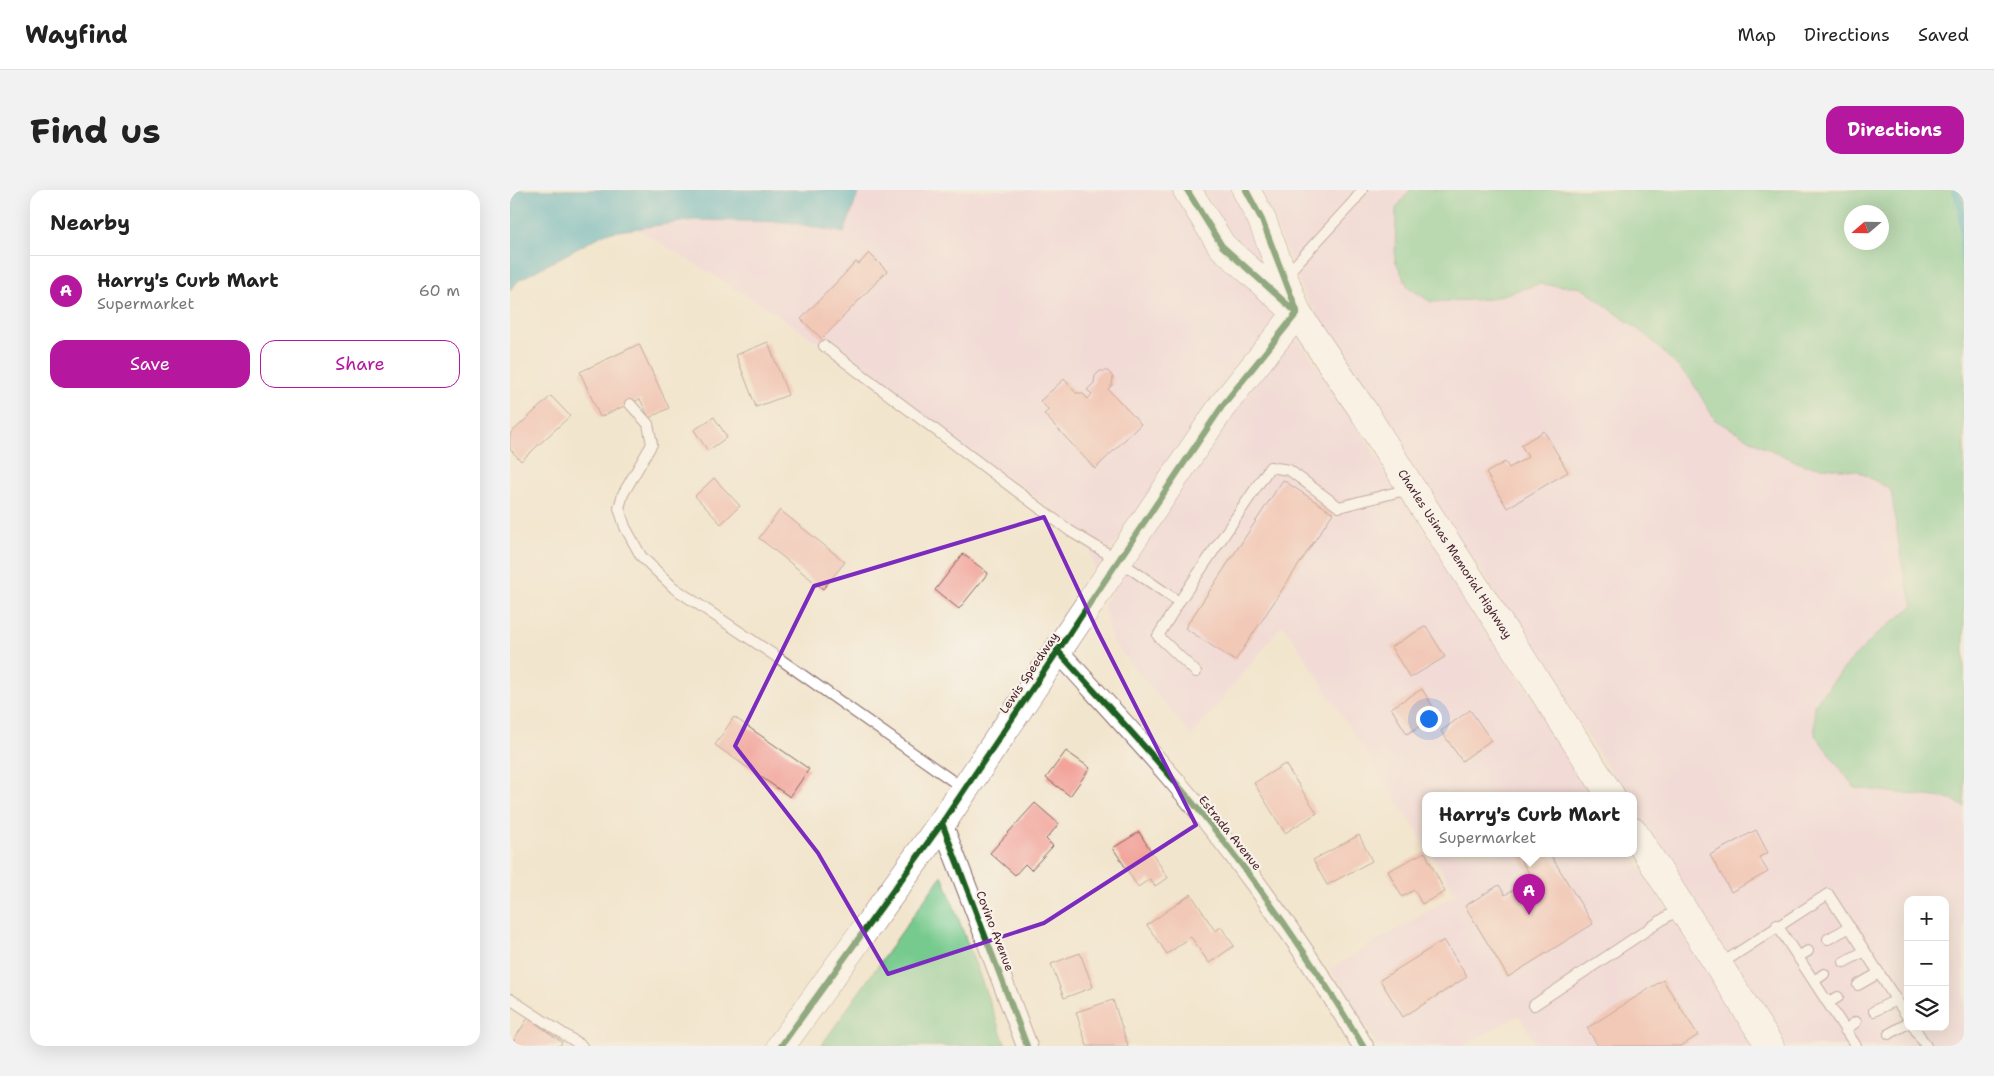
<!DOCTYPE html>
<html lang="en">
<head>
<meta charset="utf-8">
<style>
	body { margin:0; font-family:"Shantell Sans",sans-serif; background:#f2f2f2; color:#222 }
	.controls { position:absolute; right:15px; bottom:15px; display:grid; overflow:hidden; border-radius:10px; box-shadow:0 5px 20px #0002 }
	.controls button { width:45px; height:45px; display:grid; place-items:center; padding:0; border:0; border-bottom:1px solid #e0e0e0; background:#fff; color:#222; font:25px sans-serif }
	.compass { position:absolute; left:1334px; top:15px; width:45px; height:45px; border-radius:50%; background:#fff; box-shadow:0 5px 20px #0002; rotate:250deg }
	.you { position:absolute; left:918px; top:528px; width:18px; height:18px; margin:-12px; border:4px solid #fff; border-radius:50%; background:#1a73e8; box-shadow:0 0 0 8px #1a73e833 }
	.badge { display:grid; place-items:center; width:32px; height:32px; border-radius:50%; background:#b5179e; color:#fff; font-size:16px; font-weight:700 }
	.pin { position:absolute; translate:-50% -41px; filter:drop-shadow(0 1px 2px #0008) }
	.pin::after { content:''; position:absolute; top:26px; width:18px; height:15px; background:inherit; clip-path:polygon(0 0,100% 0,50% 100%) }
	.popup { position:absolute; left:912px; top:602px; width:215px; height:65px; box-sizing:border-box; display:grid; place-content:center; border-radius:10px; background:#fff; filter:drop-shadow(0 1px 4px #0005); font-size:16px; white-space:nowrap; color:#767676 }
	.popup b { font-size:19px; color:#222 }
	.popup::after { content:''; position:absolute; left:50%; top:100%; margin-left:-10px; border:10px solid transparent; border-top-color:#fff }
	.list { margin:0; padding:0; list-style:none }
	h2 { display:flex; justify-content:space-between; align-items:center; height:65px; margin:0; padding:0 20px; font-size:21px }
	h2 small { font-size:16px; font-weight:400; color:#767676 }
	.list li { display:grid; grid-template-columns:32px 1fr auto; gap:15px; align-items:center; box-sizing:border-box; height:70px; padding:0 20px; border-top:1px solid #e0e0e0 }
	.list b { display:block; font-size:19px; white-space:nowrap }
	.list p { margin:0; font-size:16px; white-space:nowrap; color:#767676 }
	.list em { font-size:16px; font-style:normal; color:#767676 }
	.actions { display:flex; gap:10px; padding:15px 20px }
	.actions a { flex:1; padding:11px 0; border:1px solid #b5179e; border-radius:15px; text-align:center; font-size:18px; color:#b5179e }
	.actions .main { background:#b5179e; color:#fff }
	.icon { flex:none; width:28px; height:28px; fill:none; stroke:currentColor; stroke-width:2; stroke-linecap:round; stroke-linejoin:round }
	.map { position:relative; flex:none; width:1454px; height:856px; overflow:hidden; border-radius:15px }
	header { display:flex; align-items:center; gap:30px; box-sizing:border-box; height:70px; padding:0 25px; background:#fff; border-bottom:1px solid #e0e0e0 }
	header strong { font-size:24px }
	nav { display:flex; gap:28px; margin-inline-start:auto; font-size:18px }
	.intro { display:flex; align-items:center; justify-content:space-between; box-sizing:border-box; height:120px; padding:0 30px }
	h1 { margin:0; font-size:35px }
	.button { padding:12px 22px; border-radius:15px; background:#b5179e; color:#fff; font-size:18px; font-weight:700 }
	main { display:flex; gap:30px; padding:0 30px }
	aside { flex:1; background:#fff; border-radius:15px; box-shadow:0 5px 20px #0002 }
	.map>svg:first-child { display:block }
	.built { fill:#f2cfe0; fill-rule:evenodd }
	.green { fill:#76ca8e; stroke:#60745c; fill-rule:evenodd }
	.water { fill:#3facbd; stroke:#446674 }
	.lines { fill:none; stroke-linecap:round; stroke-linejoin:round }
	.stream { stroke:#3facbd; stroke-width:7 }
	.building { fill:#f2a49b }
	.service-casing { stroke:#856464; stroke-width:12 }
	.minor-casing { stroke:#856464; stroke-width:22 }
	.primary-casing { stroke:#856464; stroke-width:29 }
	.trunk-casing { stroke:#856464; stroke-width:29 }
	.service { stroke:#fff; stroke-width:10 }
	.minor { stroke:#fff; stroke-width:20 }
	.primary { stroke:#fff; stroke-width:28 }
	.trunk { stroke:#fff; stroke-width:28 }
	.cycleway-casing { stroke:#f7f3e8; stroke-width:9 }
	.cycleway { stroke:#1b5e20; stroke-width:6 }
	.marked { fill:none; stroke:#7b2cbf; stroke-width:4; stroke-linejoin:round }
	.labels { text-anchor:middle; stroke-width:4.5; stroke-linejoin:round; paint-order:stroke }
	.street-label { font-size:12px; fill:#4a1f2b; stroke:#f7f3e8 }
</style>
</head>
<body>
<header>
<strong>Wayfind</strong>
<nav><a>Map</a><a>Directions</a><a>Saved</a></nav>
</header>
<div class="intro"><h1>Find us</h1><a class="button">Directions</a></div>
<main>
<aside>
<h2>Nearby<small></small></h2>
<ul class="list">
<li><span class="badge">A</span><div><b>Harry's Curb Mart</b><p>Supermarket</p></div><em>60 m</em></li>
</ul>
<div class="actions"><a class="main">Save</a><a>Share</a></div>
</aside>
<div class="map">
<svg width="1454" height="856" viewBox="0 0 1454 856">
	<rect width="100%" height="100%" fill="#f7f3e8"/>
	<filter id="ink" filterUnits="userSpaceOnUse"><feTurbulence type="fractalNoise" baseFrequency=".02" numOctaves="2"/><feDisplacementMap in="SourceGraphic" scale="10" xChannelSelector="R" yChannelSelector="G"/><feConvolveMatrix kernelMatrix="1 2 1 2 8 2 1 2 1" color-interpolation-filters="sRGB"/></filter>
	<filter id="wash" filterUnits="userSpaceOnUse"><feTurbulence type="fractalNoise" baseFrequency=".0096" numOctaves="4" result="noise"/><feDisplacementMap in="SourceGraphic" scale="20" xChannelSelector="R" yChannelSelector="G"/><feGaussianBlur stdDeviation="1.12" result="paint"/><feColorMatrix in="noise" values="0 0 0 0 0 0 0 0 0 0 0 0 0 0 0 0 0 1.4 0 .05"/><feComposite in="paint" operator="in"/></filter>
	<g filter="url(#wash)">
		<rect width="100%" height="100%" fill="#f2e5cd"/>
		<path class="built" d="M348,0H662L700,63L770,125L585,382L576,343L267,124L126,38L184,30L278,32L334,43L349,1Z
			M693,0H721L740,35L756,78L723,48Z
			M751,0H900L886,18L979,109L1029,94L1072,98L1138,147L1181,190L1205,230L1250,255L1294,275L1348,281L1381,300L1392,374L1403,416L1366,445L1345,598L1442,609L1454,617V856H1276L1123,617V606H1116L1054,508L911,290L859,205L804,124L806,120L799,115ZM1398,710H1435V837H1398Z
			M786,145L842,228L1085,606H915V654L773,434L682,546L602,451L593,414L723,221Z
			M921,664H1121L1244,856H1027L1009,825L953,856H868L820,779L947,704Z"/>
		<path class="green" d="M900,0H1454V617L1442,609L1345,598L1305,545L1304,515L1340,471L1366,445L1403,416L1392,374L1381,300L1348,281L1294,275L1250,255L1205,230L1181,190L1138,147L1072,98L1029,94L979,109L921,112L898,97L885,70L886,18ZM1342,22H1372V52H1342Z
			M432,685L496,856H311Z"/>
		<path class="water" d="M0,0H348L349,1L334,43L278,32L184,30L96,43L9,90L0,101Z"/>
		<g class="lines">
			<path class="stream" d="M1445,0L1451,16L1454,76"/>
		</g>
		<g id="blocks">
			<path class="building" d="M359,63L377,81L312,149L291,129L346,72L349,74Z
				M258,152L278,205L246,217L226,165Z
				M129,154L159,218L139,228L130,209L90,227L70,182Z
				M590,181H598L603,187L602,195L598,199L631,234L585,279L534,224L539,220L530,211L554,189L566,203H572L578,209L582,204L577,200L584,193L585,186Z
				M41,206L60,226L11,271L0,259V244Z
				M204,227L217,247L198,261L184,240Z
				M1034,241L1058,282L997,318L976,283L995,272L999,278L1018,267L1011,255Z
				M204,288L230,316L211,334L185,306Z
				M773,290L823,323L725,471L675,438Z
				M270,320L335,372L313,399L249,348Z
				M453,364L478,383L449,419L425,400Z
				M916,436L935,467L900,488L881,457Z
				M912,499L928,525L897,544L881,518Z
				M960,520L981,550L952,571L931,541Z
				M224,527L299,579L280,607L205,555Z
				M556,561L580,578L560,606L536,588Z
				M775,574L807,623L775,643L744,593Z
				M525,613L549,634L536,649L543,656L521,680L515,674L505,685L480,663Z
				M1246,640L1258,663L1249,667L1258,682L1221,702L1200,665Z
				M629,642L658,688L645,696L640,689L628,697L603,658Z
				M849,645L862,671L817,695L803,670Z
				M915,662L935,702L912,714L904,700L892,707L878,681Z
				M1014,664H1040L1083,734L998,787L955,716L989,695L995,705L1022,688L1009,667Z
				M681,704L705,741L711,737L724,756L699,773L681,747L657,764L637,735Z
				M934,750L957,787L893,827L870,790Z
				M570,763L583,797L554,808L541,774Z
				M1153,790L1188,845L1171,856H1088L1077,838Z
				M603,810L618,856H577L566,822Z
				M18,828L52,852L50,856H0Z"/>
		</g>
	</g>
	<g filter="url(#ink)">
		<use href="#blocks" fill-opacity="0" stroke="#856464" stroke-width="1"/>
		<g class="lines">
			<g class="service-casing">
				<path id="service" d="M776,85L844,11L852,0
					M314,156L560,341L608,370L669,412L760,277L779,280L829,317L899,299
					M120,214L138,234L142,254L113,304L109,318L115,337L131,366L164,398L267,467L454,599
					M669,412L648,446L686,482
					M1267,735L1346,856
					M1318,749L1340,737
					M1288,767L1298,761
					M1334,772L1355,761
					M1209,775L1318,704L1398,828
					M1304,791L1314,784
					M1348,795L1369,783
					M0,809L72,856
					M1318,813L1328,807
					M1024,815L1170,718
					M1364,821L1386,810
					M1404,837L1416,856
					M1335,840L1346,832
					M1379,844L1398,833"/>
			</g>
			<g class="minor-casing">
				<path id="minor" d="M547,460C609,529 673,596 728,670C773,729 815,792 853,856
					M432,633L517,856"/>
			</g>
			<g class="primary-casing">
				<path id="primary" d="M271,856L432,633L713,215L787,123L854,222"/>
			</g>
			<g class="trunk-casing">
				<path id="trunk" d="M677,0L712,56L787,123
					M736,0L752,30L786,120
					M854,222L900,296L1101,606
					M1123,641L1260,856"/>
			</g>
			<use href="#service" class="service"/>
			<use href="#minor" class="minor"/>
			<use href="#primary" class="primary"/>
			<use href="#trunk" class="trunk"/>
			<g class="cycleway-casing">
				<path id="cycleway" d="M677,0L712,56L787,123
					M736,0L752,30L787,121
					M547,460C609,529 673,596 728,670C773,729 815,792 853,856
					M432,633L517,856
					M271,856L432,633L713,215L787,123"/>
			</g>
			<use href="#cycleway" class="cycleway"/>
		</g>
	</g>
	<path d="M0 0H1454V856H0ZM534,327L587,440L686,635L534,733L378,784L308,663L225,556L304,396Z" fill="#f2e5cd" fill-opacity=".55" fill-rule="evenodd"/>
	<path class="marked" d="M534,327L587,440L686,635L534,733L378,784L308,663L225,556L304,396Z"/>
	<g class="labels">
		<g class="street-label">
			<text transform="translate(945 364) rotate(57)" y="4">Charles Usinas Memorial Highway</text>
			<text transform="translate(519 483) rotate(-56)" y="4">Lewis Speedway</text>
			<text transform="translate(720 643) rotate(51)" y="4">Estrada Avenue</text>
			<text transform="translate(485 741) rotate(69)" y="4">Covino Avenue</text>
		</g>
	</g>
</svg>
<div class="controls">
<button>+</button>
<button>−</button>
<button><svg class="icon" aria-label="layers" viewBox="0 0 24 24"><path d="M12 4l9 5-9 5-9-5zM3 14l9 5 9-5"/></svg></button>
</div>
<svg class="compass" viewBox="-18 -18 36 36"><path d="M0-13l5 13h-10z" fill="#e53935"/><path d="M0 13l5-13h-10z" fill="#767676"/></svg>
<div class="you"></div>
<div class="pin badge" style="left:1019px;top:725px">A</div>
<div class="popup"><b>Harry's Curb Mart</b>Supermarket</div>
</div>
</main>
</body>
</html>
